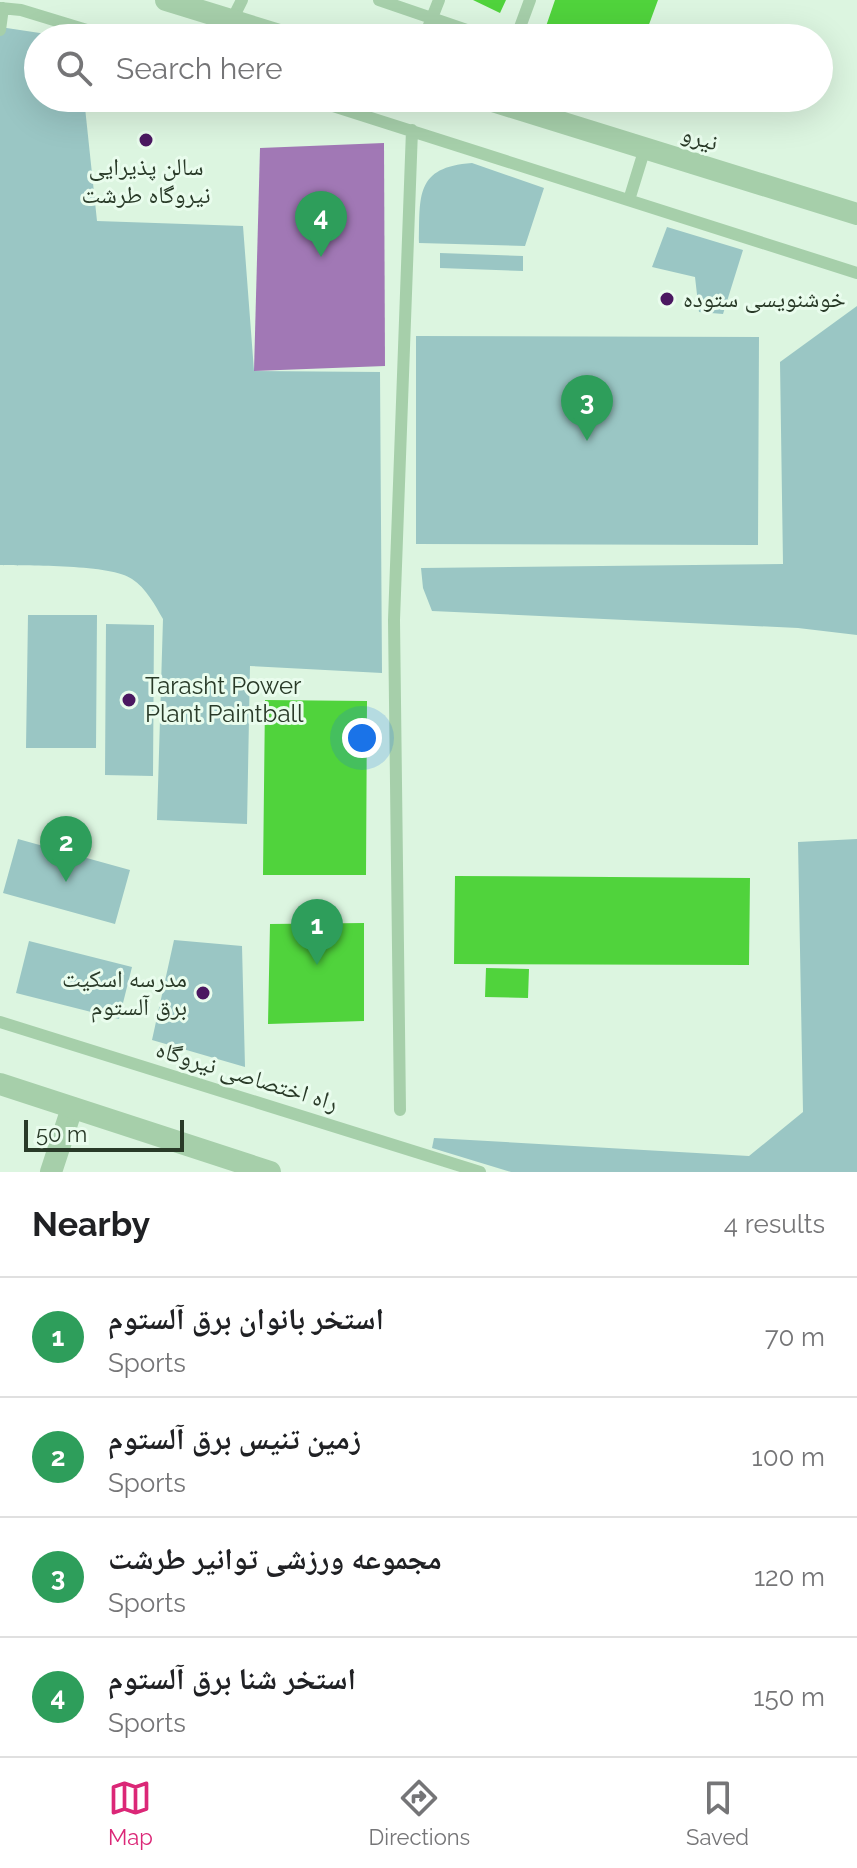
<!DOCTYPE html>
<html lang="en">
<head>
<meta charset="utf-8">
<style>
	body { margin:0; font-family:Raleway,"Noto Naskh Arabic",sans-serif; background:#f6f6f6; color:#202124 }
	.scale { position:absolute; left:24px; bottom:20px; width:160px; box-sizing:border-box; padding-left:8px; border:4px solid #293a28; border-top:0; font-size:22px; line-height:28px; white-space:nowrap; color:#293a28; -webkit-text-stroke:6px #e9fced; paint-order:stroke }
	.you { position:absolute; left:362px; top:738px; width:28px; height:28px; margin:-20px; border:6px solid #fff; border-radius:50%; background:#1a73e8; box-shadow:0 0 0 12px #1a73e833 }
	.badge { display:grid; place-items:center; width:52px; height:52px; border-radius:50%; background:#db2777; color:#fff; font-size:26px; font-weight:700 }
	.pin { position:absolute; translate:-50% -66px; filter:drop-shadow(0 2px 4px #0008) }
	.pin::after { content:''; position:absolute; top:42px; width:28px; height:24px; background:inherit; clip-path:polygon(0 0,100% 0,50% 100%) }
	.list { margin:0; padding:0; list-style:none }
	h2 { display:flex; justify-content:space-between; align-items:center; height:104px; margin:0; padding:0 32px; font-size:34px }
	h2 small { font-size:26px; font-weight:400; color:#757577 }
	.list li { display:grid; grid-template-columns:52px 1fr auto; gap:24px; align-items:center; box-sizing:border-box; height:120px; padding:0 32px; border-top:2px solid #e0e0e0 }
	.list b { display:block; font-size:30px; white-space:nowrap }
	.list p { margin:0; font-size:26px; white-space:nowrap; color:#757577 }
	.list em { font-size:26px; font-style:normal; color:#757577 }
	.icon { flex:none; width:44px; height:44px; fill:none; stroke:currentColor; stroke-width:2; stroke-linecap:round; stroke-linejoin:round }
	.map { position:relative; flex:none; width:857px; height:1172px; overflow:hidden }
	.search { position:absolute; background:#fff; box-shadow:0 8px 32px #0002; left:24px; right:24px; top:24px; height:88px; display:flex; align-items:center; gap:20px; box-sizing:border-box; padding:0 28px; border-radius:44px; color:#757577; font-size:30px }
	.sheet { height:584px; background:#fff }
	nav { display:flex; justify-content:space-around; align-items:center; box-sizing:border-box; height:112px; border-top:2px solid #e0e0e0; background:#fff; font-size:22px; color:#757577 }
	nav a { display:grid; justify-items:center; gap:4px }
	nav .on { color:#db2777 }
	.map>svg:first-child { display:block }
	.green { fill:#9ac6c4 }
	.water { fill:#a178b5 }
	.building { fill:#50d33c }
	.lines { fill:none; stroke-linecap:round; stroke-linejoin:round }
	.service { stroke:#a6cfaa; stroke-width:12 }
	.minor { stroke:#a6cfaa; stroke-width:22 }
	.tertiary { stroke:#a6cfaa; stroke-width:22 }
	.poi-dot { fill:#4b1861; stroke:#e9fced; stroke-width:3 }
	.labels { text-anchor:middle; stroke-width:6; stroke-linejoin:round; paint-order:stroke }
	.street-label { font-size:24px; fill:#293a28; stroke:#e9fced }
	.poi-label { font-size:24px; fill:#293a28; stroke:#e9fced; text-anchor:start }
</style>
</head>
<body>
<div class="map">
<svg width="857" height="1172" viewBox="0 0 857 1172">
	<rect width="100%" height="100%" fill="#dcf5e0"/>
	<path class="green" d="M0,27L73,38H38V98H84L97,221L243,226L254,371L380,372L382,673L250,666L247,824L157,820L163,619C155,605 146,588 132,579C112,564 28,566 0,565Z
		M472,163L544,188L525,246L419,243C420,196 415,167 472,163Z
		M667,227L743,250L723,314L699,312L695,277L652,267Z
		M440,253L523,256V271L440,268Z
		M857,306V635L798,628L432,611L423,588L421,568L783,564L780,362Z
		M416,336L759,337L758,545L416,544Z
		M28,615H97L96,748H26Z
		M106,624L154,625L153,776L105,775Z
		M18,839L130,870L115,924L3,893Z
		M857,839V1172H511L432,1148L434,1138L749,1156L803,1112L798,842Z
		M174,940L242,946L245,1067L152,1040Z
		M29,941L132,967L119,1019L16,993Z"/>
	<path class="water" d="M384,143L385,366L254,371L260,148Z"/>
	<path class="building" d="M473,0H506L500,13Z
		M555,0H658L644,38H542Z
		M265,700L367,701L366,875H263Z
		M455,876L750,878L749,965L454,964Z
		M364,923V1021L268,1024L270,924Z
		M486,968L529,969L528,998L485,997Z"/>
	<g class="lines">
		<path class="service" d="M379,0L490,38
			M0,8L21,10L113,38
			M232,20L242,0
			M0,30L3,8
			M424,38L439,0
			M516,38L530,0
			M308,98L857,273
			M629,200L645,148
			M0,1022L480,1172
			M400,1110L394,620L412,130"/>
		<path class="minor" d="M51,1172L72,1108"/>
		<path class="tertiary" d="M166,0L289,38
			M483,98L857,214
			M0,1084L270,1172"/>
	</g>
	<g class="poi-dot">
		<circle cx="146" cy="140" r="8"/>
		<circle cx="667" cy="299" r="8"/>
		<circle cx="129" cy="700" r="8"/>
		<circle cx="203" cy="993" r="8"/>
	</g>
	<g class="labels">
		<g class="street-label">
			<text transform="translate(700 138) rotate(17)" y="8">نیرو</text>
			<text transform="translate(247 1076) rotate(17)" y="8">راه اختصاصی نیروگاه</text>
		</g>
		<g class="poi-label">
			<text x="146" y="175" text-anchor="middle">سالن پذیرایی<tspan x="146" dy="28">نیروگاه طرشت</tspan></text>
			<text x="683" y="307">خوشنویسی ستوده</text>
			<text x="145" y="694">Tarasht Power<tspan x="145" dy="28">Plant Paintball</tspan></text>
			<text x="187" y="987" text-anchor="end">مدرسه اسکیت<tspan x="187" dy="28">برق آلستوم</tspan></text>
		</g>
	</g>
</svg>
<div class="scale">50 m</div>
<div class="you"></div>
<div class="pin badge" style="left:317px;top:965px;background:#2e9e5b">1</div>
<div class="pin badge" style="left:66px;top:882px;background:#2e9e5b">2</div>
<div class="pin badge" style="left:587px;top:441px;background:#2e9e5b">3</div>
<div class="pin badge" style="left:321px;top:257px;background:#2e9e5b">4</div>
<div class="search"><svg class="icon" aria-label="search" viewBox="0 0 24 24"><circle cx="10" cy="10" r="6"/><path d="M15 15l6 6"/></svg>Search here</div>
</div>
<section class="sheet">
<h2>Nearby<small>4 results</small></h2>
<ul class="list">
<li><span class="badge" style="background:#2e9e5b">1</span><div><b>استخر بانوان برق آلستوم</b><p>Sports</p></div><em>70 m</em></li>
<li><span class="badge" style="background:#2e9e5b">2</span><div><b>زمین تنیس برق آلستوم</b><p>Sports</p></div><em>100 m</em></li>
<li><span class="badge" style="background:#2e9e5b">3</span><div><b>مجموعه ورزشی توانیر طرشت</b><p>Sports</p></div><em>120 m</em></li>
<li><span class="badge" style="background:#2e9e5b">4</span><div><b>استخر شنا برق آلستوم</b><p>Sports</p></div><em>150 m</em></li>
</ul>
</section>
<nav>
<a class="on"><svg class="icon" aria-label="map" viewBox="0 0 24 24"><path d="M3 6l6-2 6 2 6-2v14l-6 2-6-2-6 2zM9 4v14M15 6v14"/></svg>Map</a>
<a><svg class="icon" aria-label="directions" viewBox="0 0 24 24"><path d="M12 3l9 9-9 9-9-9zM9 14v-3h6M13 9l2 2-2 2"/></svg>Directions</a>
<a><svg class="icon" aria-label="saved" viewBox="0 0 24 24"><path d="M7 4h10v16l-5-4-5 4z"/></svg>Saved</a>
</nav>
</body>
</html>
